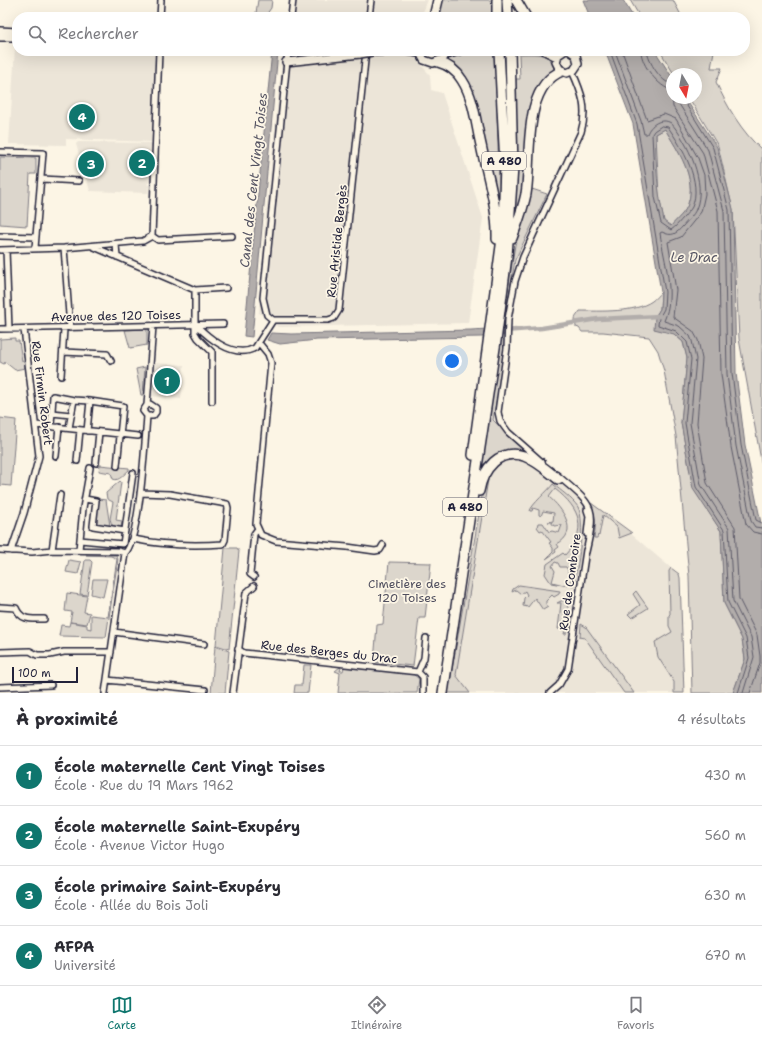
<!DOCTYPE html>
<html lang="fr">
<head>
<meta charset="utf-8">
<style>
	body { margin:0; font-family:"Shantell Sans",sans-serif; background:#f2f2f3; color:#2b2b33 }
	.compass { position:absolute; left:666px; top:68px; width:36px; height:36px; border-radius:50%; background:#fff; box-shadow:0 4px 16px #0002; rotate:170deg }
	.scale { position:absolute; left:12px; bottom:10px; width:66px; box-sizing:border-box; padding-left:4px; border:2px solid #22223b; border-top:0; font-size:11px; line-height:14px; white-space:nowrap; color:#22223b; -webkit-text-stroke:3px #fcf5e5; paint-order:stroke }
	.you { position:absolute; left:452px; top:361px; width:14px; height:14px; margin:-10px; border:3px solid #fff; border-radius:50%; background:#1a73e8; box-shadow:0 0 0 6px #1a73e833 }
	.badge { display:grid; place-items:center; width:26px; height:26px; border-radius:50%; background:#0f766e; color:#fff; font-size:13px; font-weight:700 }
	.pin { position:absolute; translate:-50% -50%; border:2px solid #fff; box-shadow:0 1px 4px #0006 }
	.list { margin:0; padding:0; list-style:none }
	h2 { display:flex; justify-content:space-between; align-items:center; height:52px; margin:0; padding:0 16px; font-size:17px }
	h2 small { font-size:13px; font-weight:400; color:#7c7c81 }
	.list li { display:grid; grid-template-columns:26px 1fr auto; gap:12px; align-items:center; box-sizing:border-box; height:60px; padding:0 16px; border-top:1px solid #e1e1e2 }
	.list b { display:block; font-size:15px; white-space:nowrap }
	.list p { margin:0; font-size:13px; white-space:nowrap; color:#7c7c81 }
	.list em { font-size:13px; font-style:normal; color:#7c7c81 }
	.icon { flex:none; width:22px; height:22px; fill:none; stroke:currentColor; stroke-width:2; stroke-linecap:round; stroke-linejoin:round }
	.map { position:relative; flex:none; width:762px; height:693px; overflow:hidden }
	.search { position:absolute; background:#fff; box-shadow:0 4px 16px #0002; left:12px; right:12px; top:12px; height:44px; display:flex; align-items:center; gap:10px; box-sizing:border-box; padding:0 14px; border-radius:16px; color:#7c7c81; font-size:15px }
	.sheet { height:292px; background:#fff }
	nav { display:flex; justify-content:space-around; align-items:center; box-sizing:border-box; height:56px; border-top:1px solid #e1e1e2; background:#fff; font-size:11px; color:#7c7c81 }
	nav a { display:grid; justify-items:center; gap:2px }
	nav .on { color:#0f766e }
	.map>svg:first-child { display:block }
	.built { fill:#ece5d8 }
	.green { fill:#dcd6cc; stroke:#7f7c84 }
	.water { fill:#b2adab; stroke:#78757e; fill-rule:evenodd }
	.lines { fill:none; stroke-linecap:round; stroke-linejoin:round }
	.shore { stroke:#5c5a68; stroke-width:1 }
	.canal { stroke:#b2adab; stroke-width:4.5 }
	.minor-casing { stroke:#22223b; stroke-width:8 }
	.secondary-casing { stroke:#22223b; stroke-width:10 }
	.motorway-casing { stroke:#22223b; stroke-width:12 }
	.minor { stroke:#fcf5e5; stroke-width:5 }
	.secondary { stroke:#fcf5e5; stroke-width:7 }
	.motorway { stroke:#fcf5e5; stroke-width:9 }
	.secondary-bridge-casing { stroke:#22223b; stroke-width:10; stroke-linecap:butt }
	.secondary-bridge { stroke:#fcf5e5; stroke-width:7 }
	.labels { text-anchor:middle; stroke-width:3.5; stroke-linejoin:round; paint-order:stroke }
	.shield { fill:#fcf5e5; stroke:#63616e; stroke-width:1 }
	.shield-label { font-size:11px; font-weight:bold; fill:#22223b }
	.street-label { font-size:12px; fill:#22223b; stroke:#fcf5e5 }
	.park-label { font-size:12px; fill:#504f5f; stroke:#fcf5e5 }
	.water-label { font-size:13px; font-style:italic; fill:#545362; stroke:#fcf5e5 }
</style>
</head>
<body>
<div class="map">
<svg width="762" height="693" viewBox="0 0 762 693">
	<rect width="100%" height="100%" fill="#fcf5e5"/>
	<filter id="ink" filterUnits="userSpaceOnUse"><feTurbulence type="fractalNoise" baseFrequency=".025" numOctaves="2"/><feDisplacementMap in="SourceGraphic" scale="8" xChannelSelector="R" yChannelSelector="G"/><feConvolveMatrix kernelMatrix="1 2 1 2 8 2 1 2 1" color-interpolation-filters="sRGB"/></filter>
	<g filter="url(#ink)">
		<path class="built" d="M289,0H428L421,17H287Z
			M15,48H17V51L155,52L154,142L66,139V145L9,144Z
			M283,51H415L422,66L430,75L431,90L442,93L483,218L468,323L278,327L259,313L264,232Z
			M78,142L152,143L151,181L147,184L149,185L148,193L90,191L76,144Z
			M154,363L184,365L181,399L150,396Z
			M522,458L538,466L610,516L671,568L674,693H453L488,479L494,468L499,464L508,460Z"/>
		<path class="green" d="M258,0H272L271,8L266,15L256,13Z
			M441,0H493L494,17H437Z
			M630,0H673L682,17H640Z
			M291,51H363L300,58L291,54Z
			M449,51H495L500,209L496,210C488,169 479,88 448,60Z
			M660,51H714L711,68H722L716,82C728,108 741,131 762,150V466L739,339L733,210L718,146L689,98H696V74H674Z
			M519,54C534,54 551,51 554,69L533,104L523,199L515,217L516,79H520Z
			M665,129C678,151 697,177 688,204C686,212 676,220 671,226L664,222L659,197L656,134Z
			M0,157L36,158V174H30L27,226L0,224Z
			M529,188L547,194L515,260L504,325H502L515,245Z
			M661,292L660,309L655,317L683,342L687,358L681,423L693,488L721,531L724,603L742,639L745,659L733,693H692L689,576L676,436L664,371L658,351L649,337L603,332H582L579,328L576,327L575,318L580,311C600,311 635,313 652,301C655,299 658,295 661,292Z
			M502,326H504C506,357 498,389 493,420L527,453H517L481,473Z
			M147,329V345L130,348L125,330Z
			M15,338V341H19L22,361L25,363V368L15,370L5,362L4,364L0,362V339Z
			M145,367L143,395H141L136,369Z
			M0,418L16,420L11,486L0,485Z
			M100,465L129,468V470C124,474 119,482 113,479L111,473L99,471Z
			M485,479L488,480L456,675L470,693H448Z
			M120,481L121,482L116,520L122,521L121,528L112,525L110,519L113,502L107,499L106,493Z
			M553,484C561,491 572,498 578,507C586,522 578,569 573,586L570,583L571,575H568V570L566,567H560L558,563L555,562L552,566L555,571L552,582L568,586L551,583L545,574L547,564L563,553L565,555C588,530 581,509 555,489L549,497C562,508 580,532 557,544L559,547L555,550L556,552L546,559L553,552V548L549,543L551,542L542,530L540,531L537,527L538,523H543L549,532L552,531L559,533L562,525L554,526L551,522H548L553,521L554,513L543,511L541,516L539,515V510L533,508L532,511H530C531,505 549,490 553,484Z
			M98,499L106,500L110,526L96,524L95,522Z
			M591,503L632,533L619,538L617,527L603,515L599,536L598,535L597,538H594C596,524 597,516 590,504Z
			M225,548H237L239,551L229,649L216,645Z
			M86,555H116L118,559L106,637L59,636L61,625L69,626L70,622L87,625V628L91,629V615L108,617L117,559L111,556Z
			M69,560L81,562L78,574L66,572Z
			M85,560H90L92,562L87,595L80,594Z
			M389,562L431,563L425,618H419L413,666L374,662L377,625L383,624Z
			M671,568L679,574L680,578L684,693H674V682L658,657L655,642L672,632L669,626V615L670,614L669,571Z
			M93,579H107L103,597L91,594Z
			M519,585L560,591L559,594L554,597L552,595L546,601V604L548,607L543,610L535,598L528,607L523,606L524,598L527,595L525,591L521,594L516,590L512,592L513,589Z
			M636,591L648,608L632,618L628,614L640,605L633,594Z
			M67,593L87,596L84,612L90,613L87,624L70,622L72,612L65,611Z
			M563,600L568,607L567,615H566L565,618L568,619L566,634H564L565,630L558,629L561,603H557Z
			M581,624L586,627L634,693H624L585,638L580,637Z
			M215,646L229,651L225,693H211Z
			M304,665H311L308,693H294L295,685H302Z
			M340,667L341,668L340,671H343L344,667L413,674L419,679L417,693H338L340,673L335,671Z"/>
		<path class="water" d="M583,0H623L633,17H590Z
			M272,51H278L252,337L244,336Z
			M605,51H655L672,77V98H685L717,147L733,209L736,373L745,445L762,528V693H733L745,659L742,639L724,603L721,531L693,489L681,423L687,358L683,342L674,334L654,329L655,317L660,309L661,292L633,124ZM665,129C678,151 697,178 688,204C686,212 676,220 671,226L664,221C658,193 655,164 656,134Z
			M504,328L505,335L481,337L317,340L280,344L267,340L271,333L291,334L471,330Z"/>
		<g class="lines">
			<path class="shore" d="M610,51L637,124L665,292L664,309L659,318L658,325L676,331L687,342L691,359L685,423L696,487L724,530L728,602L746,638L749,658L738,693
				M615,51L641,121L644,134H647C650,125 661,117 671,123C688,142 707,183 696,209C694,215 687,221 683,226C676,234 672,237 662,232L660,233C664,262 676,293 664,321L679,326L690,336L692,341L696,359L690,423L701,485L729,528L733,601L751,637L754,657L743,693
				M622,51L647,120L664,114L676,119L698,158L704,175L705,194L701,212L681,237L668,242L676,290L673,317L693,331L698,340L702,359L697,423L707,483L735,527L739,599L757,635L760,656V663L750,693
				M641,51C641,65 659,88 672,90
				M647,51C648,61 661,83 672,84
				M672,94L673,107L703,153L718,211L721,374L731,447L746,524L753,532L762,534
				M677,98L679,104L708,150L724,211L727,374L736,446L751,521L755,527L762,528
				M682,98L713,148L729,210L732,373L741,445L756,520L762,523
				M662,126L668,127C682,147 703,182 692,207C690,211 686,214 684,217C680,221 676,227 671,230L661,223L655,197L652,134L654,131Z"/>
			<path class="canal" d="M504,331L542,328L598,319L660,316"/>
			<g class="minor-casing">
				<path id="minor" d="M160,17L161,0
					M291,17L293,0
					M369,17L371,0
					M0,152L43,153L35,248
					M42,179L79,181
					M0,236L36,237
					M152,236L159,51
					M116,244L117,257
					M92,246L195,290L226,288
					M64,248L70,328
					M0,250L64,248L143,241L152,236L158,240L232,236
					M6,250L9,329
					M195,290V333L198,338L212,352V401
					M273,320H328L334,318L339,310L366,51
					M273,320L267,315L263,298L288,51
					M196,325C210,339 234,359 255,348L273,320
					M0,329L223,324
					M259,343L268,354L271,363L256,524L261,535L276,541L347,547L375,551L380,550L383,545
					M63,352L107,354L111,361
					M61,376L64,329
					M147,405L150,404L156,408V412L153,416H147L143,411L147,405L153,326
					M52,413L71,415
					M36,425L138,436
					M51,426L53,396L74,400
					M69,428L74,400L90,401
					M87,431L90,401L123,406L117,466
					M56,456L59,427
					M77,461L80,430
					M542,462L508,432L500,421L498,412L507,348L508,319L515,281L523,257L581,132C588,109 582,93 572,71
					M96,463L99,432
					M557,475C593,506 597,505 586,552
					M85,499L96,501L93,526L125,531
					M587,510L589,516L587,534
					M133,539C162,545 193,546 223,544L225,540L228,508L227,504L170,494L140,493
					M80,540L123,544L133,473
					M0,550L32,552L52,550L118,551L125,553
					M52,550L60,495
					M79,550L83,508L90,468
					M11,551L24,513L39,456L24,329
					M125,553C140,540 145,441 147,416
					M254,577L250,574L254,534L257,530
					M0,607L16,608C21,621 32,619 44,619
					M114,632L204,644
					M238,649L244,653L418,672
					M0,652L30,651L37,655H50L64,652H111
					M418,672L424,658L426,638
					M418,672L423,677V693
					M107,680L205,690
					M0,687L51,685
					M105,693L125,553
					M233,693L246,593L254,586
					M550,693L559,685L568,669L586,550"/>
			</g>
			<g class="secondary-casing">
				<path id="secondary" d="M0,31L17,32
					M0,37H17
					M408,51L419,53
					M419,51L424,60L433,63L443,59L447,51
					M545,51L557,57
					M564,51L558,55L556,62L560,70L567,73L574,70L578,64L576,55L570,51
					M372,52L391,51
					M446,55L459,51
					M286,62L360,54"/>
			</g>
			<g class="motorway-casing">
				<path id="motorway" d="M497,0V17
					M507,0L508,17
					M516,0L526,17
					M434,17L438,0
					M438,62C449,65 456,70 462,80C474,98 476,124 481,145C487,175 498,208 497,239
					M512,238C517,224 523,209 526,194C532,160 521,87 562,71
					M473,455L503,231L505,164L499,51
					M479,491C483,469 499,448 524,456C537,461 548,471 558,479
					M443,693L496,341L507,256L513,167L510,51"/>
			</g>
			<use href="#minor" class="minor"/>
			<use href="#secondary" class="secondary"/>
			<use href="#motorway" class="motorway"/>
			<g class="secondary-bridge-casing">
				<path id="secondary-bridge" d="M360,54L372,52"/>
			</g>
			<use href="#secondary-bridge" class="secondary-bridge"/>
		</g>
	</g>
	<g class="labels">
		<g class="shield">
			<rect x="482" y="152" width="44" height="18" rx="3"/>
			<rect x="443" y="498" width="44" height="18" rx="3"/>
		</g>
		<g class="shield-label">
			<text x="504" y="165">A 480</text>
			<text x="465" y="511">A 480</text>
		</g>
		<g class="street-label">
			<text transform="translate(337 241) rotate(-84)" y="4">Rue Aristide Bergès</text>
			<text transform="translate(116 316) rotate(-1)" y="4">Avenue des 120 Toises</text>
			<text transform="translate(42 393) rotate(83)" y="4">Rue Firmin Robert</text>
			<text transform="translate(570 582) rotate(-82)" y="4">Rue de Comboire</text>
			<text transform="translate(329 652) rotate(6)" y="4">Rue des Berges du Drac</text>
		</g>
		<g class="park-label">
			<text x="407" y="588">Cimetière des<tspan x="407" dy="14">120 Toises</tspan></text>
		</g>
		<g class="water-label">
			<text transform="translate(253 180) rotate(-84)" y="5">Canal des Cent Vingt Toises</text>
			<text x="694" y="262">Le Drac</text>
		</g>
	</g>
</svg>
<svg class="compass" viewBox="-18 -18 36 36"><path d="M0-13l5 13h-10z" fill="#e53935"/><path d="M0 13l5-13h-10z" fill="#7c7c81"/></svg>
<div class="scale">100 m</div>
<div class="you"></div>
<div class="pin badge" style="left:167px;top:381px">1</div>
<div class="pin badge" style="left:142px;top:163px">2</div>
<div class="pin badge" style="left:91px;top:164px">3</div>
<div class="pin badge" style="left:82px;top:117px">4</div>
<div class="search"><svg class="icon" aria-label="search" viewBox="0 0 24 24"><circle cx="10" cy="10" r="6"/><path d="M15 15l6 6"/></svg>Rechercher</div>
</div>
<section class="sheet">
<h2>À proximité<small>4 résultats</small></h2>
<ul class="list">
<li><span class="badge">1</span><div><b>École maternelle Cent Vingt Toises</b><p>École · Rue du 19 Mars 1962</p></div><em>430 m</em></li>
<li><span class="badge">2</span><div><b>École maternelle Saint-Exupéry</b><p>École · Avenue Victor Hugo</p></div><em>560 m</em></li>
<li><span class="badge">3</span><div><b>École primaire Saint-Exupéry</b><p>École · Allée du Bois Joli</p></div><em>630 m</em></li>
<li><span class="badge">4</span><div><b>AFPA</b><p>Université</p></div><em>670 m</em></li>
</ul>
</section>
<nav>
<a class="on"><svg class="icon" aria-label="map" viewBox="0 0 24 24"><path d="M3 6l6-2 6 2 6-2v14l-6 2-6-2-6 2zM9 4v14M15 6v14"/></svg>Carte</a>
<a><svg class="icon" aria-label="directions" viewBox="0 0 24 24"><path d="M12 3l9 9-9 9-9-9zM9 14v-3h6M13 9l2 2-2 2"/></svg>Itinéraire</a>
<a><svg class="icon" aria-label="saved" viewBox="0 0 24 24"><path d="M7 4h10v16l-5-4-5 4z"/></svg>Favoris</a>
</nav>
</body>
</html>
